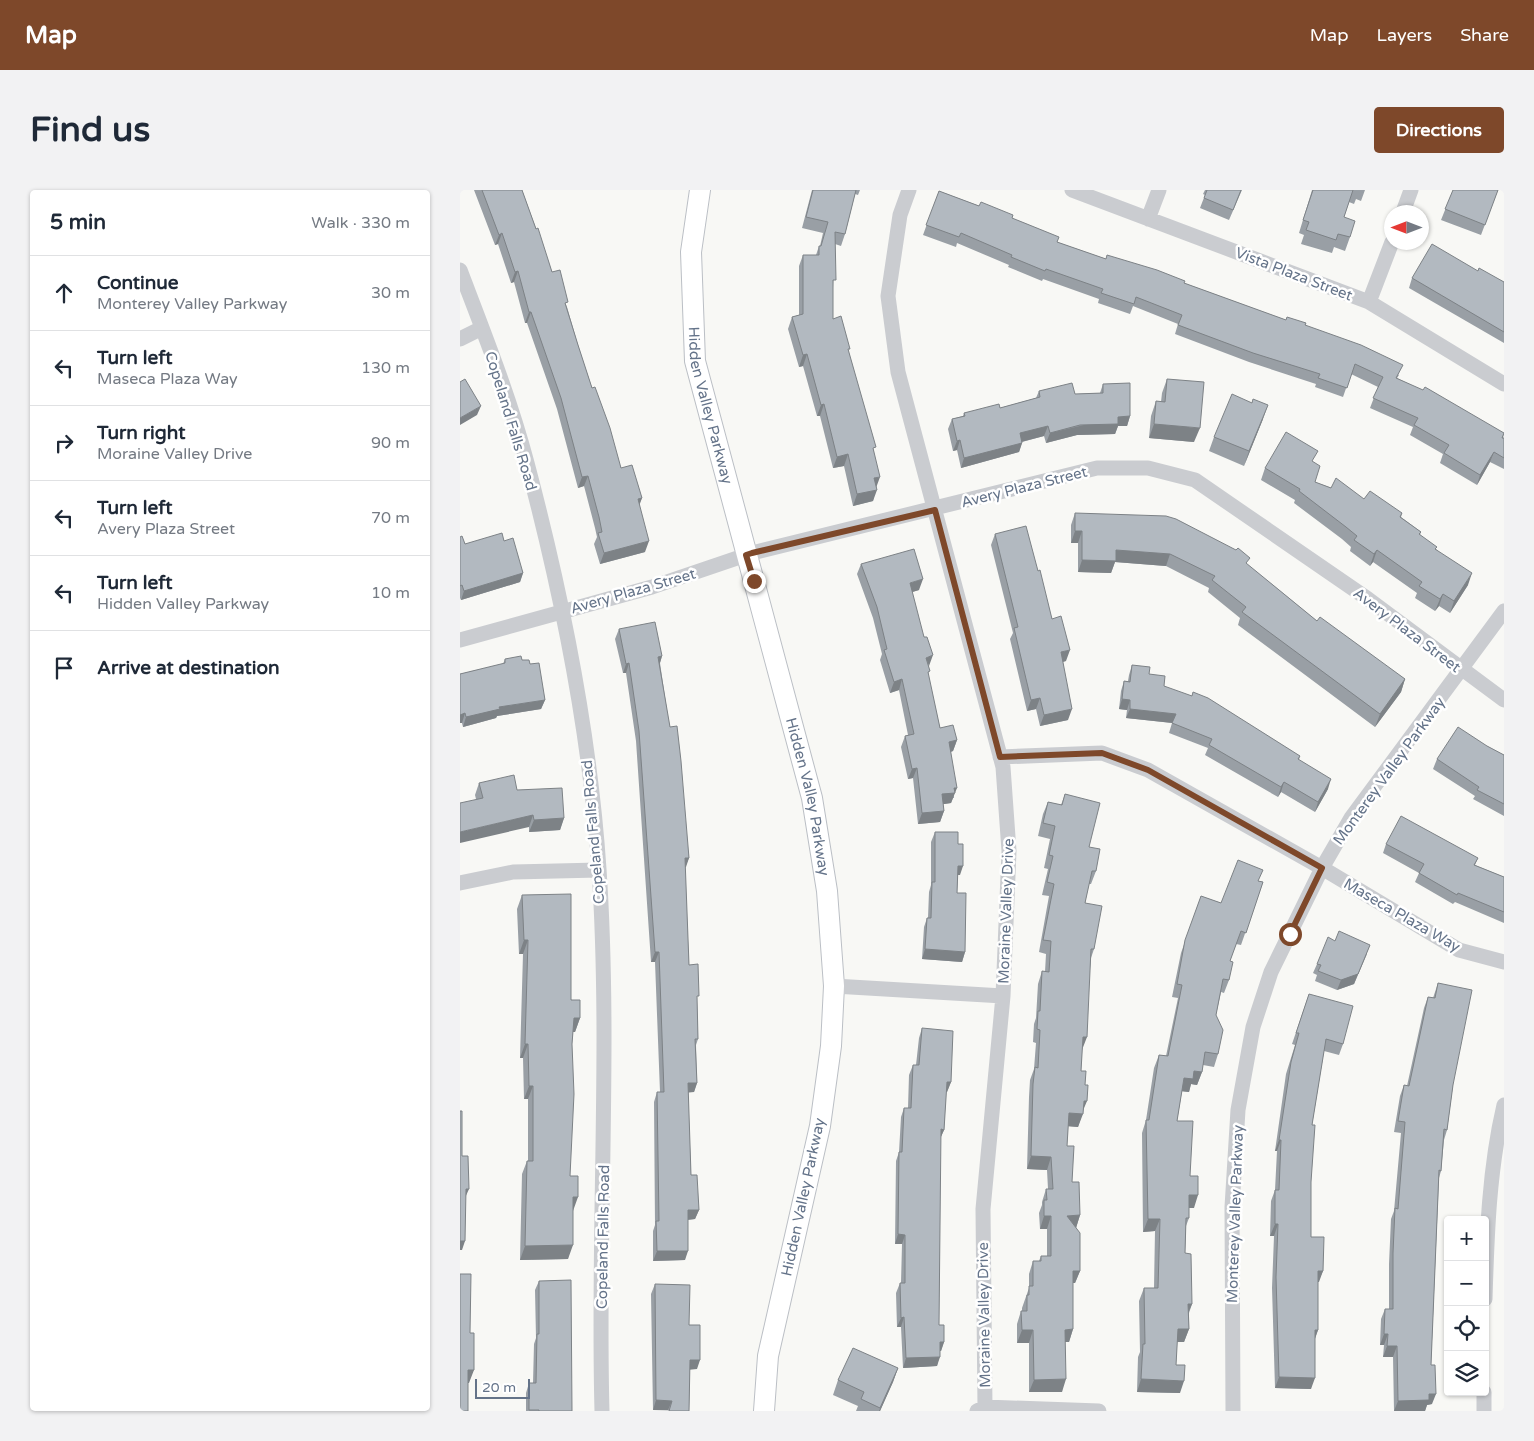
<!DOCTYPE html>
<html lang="en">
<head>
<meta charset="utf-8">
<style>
	body { margin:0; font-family:"Varela Round",sans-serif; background:#f2f2f3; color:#1f2937 }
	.controls { position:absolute; right:15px; bottom:15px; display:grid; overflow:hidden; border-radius:5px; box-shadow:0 1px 4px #0004 }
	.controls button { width:45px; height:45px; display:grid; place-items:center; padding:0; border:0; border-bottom:1px solid #e0e1e3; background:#fff; color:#1f2937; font:25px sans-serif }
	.compass { position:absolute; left:924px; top:15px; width:45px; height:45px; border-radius:50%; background:#fff; box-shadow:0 1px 4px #0004; rotate:270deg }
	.scale { position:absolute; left:15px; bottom:12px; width:55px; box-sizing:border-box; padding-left:5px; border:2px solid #647389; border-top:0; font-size:14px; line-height:18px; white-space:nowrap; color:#647389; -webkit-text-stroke:4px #fff; paint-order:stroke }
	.stop { position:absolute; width:15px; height:15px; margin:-11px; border:4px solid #7e482a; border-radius:50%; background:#fff }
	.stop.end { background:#7e482a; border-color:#fff; box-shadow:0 1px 5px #0008 }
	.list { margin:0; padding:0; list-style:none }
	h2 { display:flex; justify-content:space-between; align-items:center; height:65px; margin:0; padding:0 20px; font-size:21px }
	h2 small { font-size:16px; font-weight:400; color:#747a83 }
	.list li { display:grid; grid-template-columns:32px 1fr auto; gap:15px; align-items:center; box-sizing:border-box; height:75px; padding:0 20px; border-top:1px solid #e0e1e3 }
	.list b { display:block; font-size:19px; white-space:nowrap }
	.list p { margin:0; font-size:16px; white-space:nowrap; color:#747a83 }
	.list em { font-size:16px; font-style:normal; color:#747a83 }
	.icon { flex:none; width:28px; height:28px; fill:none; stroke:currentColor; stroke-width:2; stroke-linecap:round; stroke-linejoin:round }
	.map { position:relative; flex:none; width:1044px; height:1221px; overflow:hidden; border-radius:5px }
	header { display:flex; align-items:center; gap:30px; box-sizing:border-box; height:70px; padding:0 25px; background:#7e482a; color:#fff }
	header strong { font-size:24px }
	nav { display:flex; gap:28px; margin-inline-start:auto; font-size:18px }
	.intro { display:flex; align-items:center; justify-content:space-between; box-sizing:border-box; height:120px; padding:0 30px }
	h1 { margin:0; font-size:35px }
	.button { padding:12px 22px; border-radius:5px; background:#7e482a; color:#fff; font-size:18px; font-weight:700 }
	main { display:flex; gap:30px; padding:0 30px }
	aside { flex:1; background:#fff; border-radius:5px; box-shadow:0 1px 4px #0004 }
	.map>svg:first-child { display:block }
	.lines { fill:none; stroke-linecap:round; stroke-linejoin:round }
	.secondary-casing { stroke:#bbbfc5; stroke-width:22 }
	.street { stroke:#caccd0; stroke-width:15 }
	.secondary { stroke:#fff; stroke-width:20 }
	.wall { fill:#999fa5 }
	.shaded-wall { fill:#7d8286 }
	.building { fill:#b2b9c0; stroke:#7d8286 }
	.route { stroke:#7e482a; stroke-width:6 }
	.labels { text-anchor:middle; stroke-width:5; stroke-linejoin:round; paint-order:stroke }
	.street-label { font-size:15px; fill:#647389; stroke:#fff }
</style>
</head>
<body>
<header>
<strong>Map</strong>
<nav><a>Map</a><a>Layers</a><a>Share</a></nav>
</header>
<div class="intro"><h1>Find us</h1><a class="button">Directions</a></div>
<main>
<aside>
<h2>5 min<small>Walk · 330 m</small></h2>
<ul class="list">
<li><svg class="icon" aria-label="ahead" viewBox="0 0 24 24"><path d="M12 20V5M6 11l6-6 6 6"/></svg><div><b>Continue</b><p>Monterey Valley Parkway</p></div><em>30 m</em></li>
<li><svg class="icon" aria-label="left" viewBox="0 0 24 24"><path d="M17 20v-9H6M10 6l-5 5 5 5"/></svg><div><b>Turn left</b><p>Maseca Plaza Way</p></div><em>130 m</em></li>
<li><svg class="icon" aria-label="right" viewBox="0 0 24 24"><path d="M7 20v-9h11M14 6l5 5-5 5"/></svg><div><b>Turn right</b><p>Moraine Valley Drive</p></div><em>90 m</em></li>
<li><svg class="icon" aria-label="left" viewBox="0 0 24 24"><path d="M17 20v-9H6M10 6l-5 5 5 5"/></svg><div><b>Turn left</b><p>Avery Plaza Street</p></div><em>70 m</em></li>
<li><svg class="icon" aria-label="left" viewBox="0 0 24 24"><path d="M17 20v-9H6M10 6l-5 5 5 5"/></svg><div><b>Turn left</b><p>Hidden Valley Parkway</p></div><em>10 m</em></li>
<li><svg class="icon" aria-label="arrive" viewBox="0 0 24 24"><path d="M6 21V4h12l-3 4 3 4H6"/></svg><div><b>Arrive at destination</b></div></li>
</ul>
</aside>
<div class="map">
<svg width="1044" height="1221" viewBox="0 0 1044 1221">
	<rect width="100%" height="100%" fill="#f8f8f5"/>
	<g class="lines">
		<g class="secondary-casing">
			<g id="secondary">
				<path id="s1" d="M240,0L231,62L235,171L352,608L367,701L374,796L371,856L360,936L308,1166L304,1221"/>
			</g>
		</g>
		<path class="street" d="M449,0L440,25L428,106L438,182L543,577L549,661L543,806L523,1019L525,1217
			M612,0L909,112L1044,194
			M943,22L951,0
			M688,29L699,0
			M0,80C24,143 50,208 67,273C102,405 130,543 139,679C151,860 137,1041 142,1221
			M909,112L932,52
			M0,149L22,138
			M0,450L192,397L292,363L637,278H688L735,290L908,409L1044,510
			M540,567L642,563L688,580L862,678L999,760L1044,772
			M0,693L53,682L139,680
			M374,796L543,806
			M1025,1109C1027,1043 1029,979 1044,915
			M517,1221L525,1217L639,1221
			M773,1221L772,1017L778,920L793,837L811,782L862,678L891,628L1044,421
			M1024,1221V1202"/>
		<use href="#secondary" class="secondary"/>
	</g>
	<path class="wall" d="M14,0H62L92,82L107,117L118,155L132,198L161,278L182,308L179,314L185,362L140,374L134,354L137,347L135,338L124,296L118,298L97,219L67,133H65L54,92L51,93L38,54L35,55Z
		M352,0H400L398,5L395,4L385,44L381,56L375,54L373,98V129L389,163L414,262L416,297L413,311L393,316L384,276L373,278L360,226H357L343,176L339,177L328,139L332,127L339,125V76L343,65H356L359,56H360L363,43L342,38Z
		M745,0H782L769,30L740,18L745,5L743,4Z
		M852,0H905L901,11L896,9L894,14L889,12L884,27L890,47L885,61L874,57L872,63L841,54L844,45L839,43Z
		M993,0H1038L1021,45L981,30Z
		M479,1L552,28L597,52L646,69L724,93L826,130L846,133L845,136L939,185L937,188L1044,243L1043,248H1044V279L1030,272L1017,295L980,273L983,264L950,245L953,237L910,218L918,197L891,184L883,207L855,197L856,194L789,172L715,144L718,134L673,116L670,124L638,113L639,109L583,89L582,91L548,77L549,75L497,53L496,57L463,45Z
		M1018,81L1044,92V153L949,98L952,88Z
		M707,189L734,252L689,248L691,226L696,211L701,212L702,203Z
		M643,194L670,226L667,236H658L655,244L617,245L586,253L584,246L562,252V253L559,262L501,278L497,260L493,261L488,239L492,229L503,226L504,223L540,218L576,208L579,201L615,204L640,203Z
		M803,229L784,276L749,261L754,247Z
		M854,272L855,292L942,323L941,327L961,342L960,345L976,359L1008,395L990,423L979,416L975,421L955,408L957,403L913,372L910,376L890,361L891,357L882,349L834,313L835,310L801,290L805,278Z
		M615,323L788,375L857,431L945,489L941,502L915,537L778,435L780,428L748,402L749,398L706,376L655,372L651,383L618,382V353H611V335Z
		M535,344L578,381L592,429L606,471L603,472L608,530L580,536L576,519L567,521L550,449L553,443L531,355Z
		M0,347L5,354L44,351L63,383L60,392L1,410L0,408Z
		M401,374L459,400L452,402L469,476L468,486L480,538L497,550L493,561L491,562L494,608H493L491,613L483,614L484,621L480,632L458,634L453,588L448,589L441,557L445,546L448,545L439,500L430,503L420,470L422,464L413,428L397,384Z
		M159,439L202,466L200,473L229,668L225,677L229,775L237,812L238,849L236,855L237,893L234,902H228L231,985L239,1020L235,1029L228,1030L225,1070L193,1071V1041L195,1035L194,912L197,902H200L195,772H191L176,551L166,483H163L155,449Z
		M45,469L62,470L70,474L85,510L81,519L37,526L36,528L3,537L2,533H0V484L43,474Z
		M672,475L689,484L704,496L840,566L839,570L868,599L855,622L821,602L818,607L745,565L748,558L709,543L712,533L666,528L667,520L659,519L661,501L664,491H668L669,485Z
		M1027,556L1044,565V626L1013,609L1015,606L973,579L977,569Z
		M19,593L57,600L104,628L100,640L69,642V637L16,609L15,605Z
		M605,604L629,657L636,681L631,694H629L625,713L634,759L631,768L622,859L621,881L623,921L618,937L608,936L607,956L612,992L620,1025L616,1038L620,1081L615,1093H613V1139L609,1152H605L602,1202H569V1153H557V1134L561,1121H562V1118L569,1098V1084L573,1071H579L581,1066H587V1039H580L579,1023L582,1015V1012L586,999H588L587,980L567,979L569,907L570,890L574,879L576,853L573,852L574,834L576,828L578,794L582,781L585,782L586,764L579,762L589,706L582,705L588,679L584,678L590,649L578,646L583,624L588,612L601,615Z
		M475,642L498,654L500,685H498L497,703L505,762L502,772L462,769L464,737L467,728H468L469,702L471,695V652Z
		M926,654L1018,668L1015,675L1044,687V733L995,712L993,714L955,692L959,683L923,663Z
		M799,691L803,692L781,755L776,754L770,771L769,790L764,803L761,802L756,825L758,864L754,877L743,875L742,882L737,895L731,894L729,902L722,901L717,931L730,986L734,1018H729V1028L726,1036L725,1063L732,1114L729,1123V1139L724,1152H717L716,1175L720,1203L677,1202L678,1167L680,1162L679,1111L684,1098H694L695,1041L683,1042L682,943L686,930L694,878L699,865L706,866L718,808L712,807L721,763L741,706L761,713Z
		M62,705L120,828L115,842H113L112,854L110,986L113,1021L108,1069L60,1070L62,984L67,971H68V909H64L63,868H60L63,764H59L57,719Z
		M907,764L894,794L877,800L855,791L857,785L853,783L857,774Z
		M978,793L993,895L987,940L984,950L981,981L979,988L971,1175L972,1214L967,1215L965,1221H934L933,1167H923L924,1155H920L921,1129L925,1119H929V1074L931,1029L934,1021L941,943L934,942L940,906L944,895L947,896L964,818L968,807L973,808Z
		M849,804L883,854L879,865L864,861L852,935L851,992V1047L863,1081L858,1092V1140L855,1149L851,1199L815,1198L812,1098L814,1046H810L811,1011L815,1000L817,961H815L826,884L835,855L832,854Z
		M462,838L491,892L487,902H486L484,940L480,949L479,1135L484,1152L481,1161H480L477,1176L443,1178L441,1137H437L436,1103L440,1093H441L442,1054H435L436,971L439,962L441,927L444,918H448L449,885L453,875H456L459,848Z
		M79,1091L112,1221H66V1203L69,1193H73L74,1154L76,1148L75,1100Z
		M195,1094L229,1135L237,1179H230L229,1221L193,1220L191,1104Z
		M438,1178L433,1192L420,1221H396L398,1216L373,1205L378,1190Z"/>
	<path class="shaded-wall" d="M42,43L38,54L35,55L39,45Z
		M58,81L54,92L51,93L55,82Z
		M69,122H71L67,133H65Z
		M347,164L343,176L339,177L343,165Z
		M364,214L360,226H357L361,215Z
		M808,215L803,229L784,276L789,261Z
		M21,216L17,225L0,235V228Z
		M670,226L667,236H658L655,244L617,245L586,253L590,243L658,227Z
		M694,234L740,238L734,252L689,248Z
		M588,236L584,246L557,253L560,243Z
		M500,250L497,260L493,261L497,251Z
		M562,253L559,262L501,278L504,268Z
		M1034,262L1030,272L1017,295L1020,285Z
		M388,264L384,276L373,278L377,267Z
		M128,286L124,296L118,298L122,287Z
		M420,287L416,298L414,288Z
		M417,300L413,311L393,316L397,304Z
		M182,308L178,319V309Z
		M615,341H622L618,353H611Z
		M189,351L185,362L140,374L144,363Z
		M656,360L710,364L706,376L655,372L651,383L618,382L622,370Z
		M917,360L913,372L910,376L914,364Z
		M63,383L60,392L1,410L4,401Z
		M1012,383L1008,395L990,423L994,411Z
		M463,389L459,400L446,404L450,393Z
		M983,404L979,416L975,421L980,409Z
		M610,460L606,471L597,473L601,462Z
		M473,465L469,476L466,468Z
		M202,466L199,476L198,467Z
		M169,473L166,483H163L166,474Z
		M442,489L439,500L430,503L434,492Z
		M945,489L941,502L915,537L920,524Z
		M580,508L576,519L567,521L571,510Z
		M662,509L670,510L667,520L659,519Z
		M85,510L81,519L37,526L36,528L3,537L6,527L39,517Z
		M612,519L608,530L580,536L584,525Z
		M670,519L716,524L713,533L666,528Z
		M5,523L2,533H0V525Z
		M497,550L493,561L485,563L489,552Z
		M457,578L453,588L448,589L452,579Z
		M871,589L868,599L855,622L858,612Z
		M824,592L821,602L818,607L821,597Z
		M494,598H497L491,613L478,615L482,604Z
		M484,621L480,632L458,634L462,623Z
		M73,625L69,637L0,653V642Z
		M104,628L100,640L69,642L74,630Z
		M225,668H229L226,677L222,678Z
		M498,676H503L500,685H495Z
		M64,750H68L63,764H59Z
		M910,755L894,794L877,800L881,790Z
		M465,759L505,762L502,772L462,769Z
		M195,762H199L195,772H191Z
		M114,828H120L115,842H109Z
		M623,847H627L622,860Z
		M65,854H68L63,868H60Z
		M734,881L742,882L737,895L731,894L729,902L719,901L724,888Z
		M487,892H491L487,902H483Z
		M228,893H237L234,902L224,903Z
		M69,896H73L68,909H64Z
		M624,911H627L622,923Z
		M609,923L623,924L618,937L605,936Z
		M481,939L484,940L480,949Z
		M819,950H821L817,961H815Z
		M571,966L591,967L587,980L567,979Z
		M6,999H9L5,1008Z
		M729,1005H738L734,1018H724Z
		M113,1007H118L113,1021Z
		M228,1020H239L235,1029L224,1030Z
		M620,1025L616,1038L607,1026Z
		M584,1026H591L587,1039H580Z
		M688,1029H700L695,1041L683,1042Z
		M815,1034H818L814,1046H810Z
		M438,1044L445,1045L442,1054H435Z
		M0,1051H5L2,1060H0Z
		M113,1055L108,1069L60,1070L65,1056Z
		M197,1061H228L225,1070L193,1071Z
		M613,1081H620L615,1093H608Z
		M858,1081H863L859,1092H854Z
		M728,1114H732L727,1126Z
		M444,1127L441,1137H437L441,1128Z
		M613,1139L609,1152H600L605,1140Z
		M718,1139H729L724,1152H713Z
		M562,1140H573L569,1153H557Z
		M855,1140H858L854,1151Z
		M924,1144H928L924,1155H920Z
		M480,1152H484L481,1161H476Z
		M927,1156H937L933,1167H923Z
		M480,1167L477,1176L443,1178L446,1168Z
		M230,1170H240L237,1179L227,1180Z
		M438,1178L433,1192L420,1221H419Z
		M8,1180H14L9,1193H3Z
		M819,1187L855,1188L851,1199L815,1198Z
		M606,1189L602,1202H569L574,1190Z
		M681,1189L724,1191L720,1203L677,1202Z
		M969,1204H976L972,1214L967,1215L965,1221H934L938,1211Z
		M196,1210L212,1211L208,1220H193Z"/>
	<path class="building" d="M22,0H62L76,39L78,38L92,82L100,80L108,112L105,113L118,155L132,198L135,197L150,238L161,278L172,275L182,308L178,309L189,351L144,363L138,343L142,342L139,327L128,286L122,287L101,208L71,122H69L58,81L55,82L42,43L39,45Z
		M353,0H396L385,44L375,42L376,90H373V129L381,126L390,159H388L416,257L413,258L420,287L414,288L417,300L397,304L388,264L377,267L364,214L361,215L347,164L343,165L332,127L343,124V65H359V56H361L368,32L346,27Z
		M747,0H781L773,20L744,8Z
		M853,0H893L884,27L895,31L890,47L878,44L876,50L846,40L849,32L843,30Z
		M993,0H1038L1025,35L985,19Z
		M479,1L519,16L521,12L553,25L552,28L599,47L597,52L646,69L647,65L697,80L725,91L724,93L826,130L827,127L846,133L845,135L901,155L943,175L936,188L963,200L965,197L1044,243L1042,248H1044V268L1034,262L1020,285L984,263L989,255L954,235L958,228L913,208L923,187L895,174L887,198L858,188L860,184L793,163L718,135L722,125L676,107L674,114L641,103L643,99L586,79L585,81L551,67L552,65L501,43L499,47L466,35Z
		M972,54L1018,81L1019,78L1044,92V142L952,88Z
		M5,189L21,216L0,228V192Z
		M707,189L744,192L740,238L694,234L696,211L705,212Z
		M612,193L615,204L643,203V194L670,193V226L658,227V234L620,235L590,243L588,236L560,243L562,253L504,268L500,250L497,251L492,229L505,226L504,223L539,214L540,218L580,207L579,201Z
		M772,204L792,213L793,209L808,215L789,261L754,247Z
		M826,242L858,261L852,271L860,276L855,292L871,298L876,288L904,309L910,301L942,323L940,327L961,342L959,344L977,357L975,359L1012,383L994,411L983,404L980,409L959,396L962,392L917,360L914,364L894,350L897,346L886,337L839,301L840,299L805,278Z
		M615,323L706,326L716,329L776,360L778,358L790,368L786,373L857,431L860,427L945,489L920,524L782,422L786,417L752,390L755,386L710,364L656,360V371L622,370V341H615Z
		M566,336L578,381L580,380L592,429L601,426L610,460L601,462L612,519L584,525L580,508L571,510L554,438L558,437L535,344Z
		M42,343L44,351L53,348L63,383L4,401L2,395L0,396V347L2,346L5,354Z
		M454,359L463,389L450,393L464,447H467L473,465L466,468L470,481L468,482L480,538L493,535L497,550L489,552L497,598H494L495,603L482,604L484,621L462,623L457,578L452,579L445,546L454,544L442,489L434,492L424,460L427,459L417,417L401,374Z
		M195,432L202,466L198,467L210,537L217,536L221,571L229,668H225L229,775L238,774L239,806H237L238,849H235L237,893H228L231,985H237L239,1020H228V1061H197L196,1031H199L197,902H204L199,762H195L179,541L169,473L166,474L159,439Z
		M61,466L62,470H69L70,474L79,473L85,510L39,517L40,519L6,527L5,523L0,525V484L45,473V469Z
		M672,475L690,477L689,484L705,486L704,496L732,506L733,502L748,508L840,566L838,569L871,589L858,612L824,592L821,597L749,555L752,549L712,533L716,524L670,519V510L662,509L664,491L670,492Z
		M998,537L1027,556L1044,565V614L1017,600L1019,597L977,569Z
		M54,585L57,600L102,598L104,628L74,630L73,625L0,642V613L23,608L19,593Z
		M605,604L640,613L629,657L640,659L636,681H632L625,713L642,716L634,759H631L627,847H623L621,881H626L625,895H628L627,911H624L623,924L609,923L607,956H614L612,992H619L620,1025L607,1026L620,1043V1081H613V1139L605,1140L606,1189L574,1190L573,1140H562L561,1121H567V1105H569V1096H573V1071H581V1066H591V1026H584V1010H587L586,999H593L591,967L571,966L573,894L575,877L578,878L580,840L577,839L578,821H580L582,781L589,782L591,751L583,750L594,694L587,692L593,666L589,665L595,636L583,633L588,612L602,615Z
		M941,626L1018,668L1014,675L1044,687V722L998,703L997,705L959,683L964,674L926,654Z
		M475,642H498V654H503V676H498L497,703H506L505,762L465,759L467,728H471L472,692H475Z
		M778,670L803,680L798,691L803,692L786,743L781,741L770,771L773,772L769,790L763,789L756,825L763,840L758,864L745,862L742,882L734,881L733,889L724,888L717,931H733L730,986H738V1005H729V1028H726L725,1063L731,1064L732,1114H728L729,1139H718L716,1175H725L724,1191L681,1189L683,1154H685L684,1098H698L700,1029H688L686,930H689L699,865L708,866L722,795L717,794L725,750L741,706L761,713Z
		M111,704V810H120V828H114L112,854L114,904L110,986H118V1007H113V1055L65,1056L67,971H73V896H69L68,854H65L68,750H64L62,705Z
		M879,741L910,755L898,784L881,790L858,781L861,775L857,774L868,747L875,751Z
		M978,793L1012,800L993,895L987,940L984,939L981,981L979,980L971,1175H975L976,1204H969V1210L938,1211L937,1156H927L928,1144H924L925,1119H933V1063L935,1018L938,1019L945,932L938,931L944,895L949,896L968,807L975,808Z
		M849,804L893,816L883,854L866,849L852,935H855L851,992V1047H864L863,1081H858V1140H855V1188L819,1187L816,1087L818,1034H815V1000H819L821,950H819L831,872L839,843H836Z
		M462,838L493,841L491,892H487L484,940L481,939L479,1135H484V1152H480V1167L446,1168L444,1127L441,1128L440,1093H445V1045L438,1044L439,962H442L444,918H451L453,875H459Z
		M0,921H2V966H8L9,999H6L5,1051H0Z
		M0,1084H11L10,1143H14V1180H8V1221H0Z
		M111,1090L112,1221H79V1220H69V1193H76L77,1144H79V1091Z
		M195,1094L230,1095L229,1135H240V1170H230L229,1221H209L212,1211L196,1210Z
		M393,1158L438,1178L420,1218L401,1209L404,1202L378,1190Z"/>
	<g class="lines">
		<path class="route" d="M294,391L286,365L292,363L475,320L540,567L642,563L688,580L862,678L830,744"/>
	</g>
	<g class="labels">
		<g class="street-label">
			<text transform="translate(834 84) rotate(21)" y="5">Vista Plaza Street</text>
			<text dy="5" stroke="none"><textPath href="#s1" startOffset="218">Hidden Valley Parkway</textPath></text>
			<text transform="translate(51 231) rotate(73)" y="5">Copeland Falls Road</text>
			<text transform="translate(564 297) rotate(-14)" y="5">Avery Plaza Street</text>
			<text transform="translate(173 401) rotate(-16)" y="5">Avery Plaza Street</text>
			<text transform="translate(947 440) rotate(37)" y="5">Avery Plaza Street</text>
			<text transform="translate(929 581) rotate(-54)" y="5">Monterey Valley Parkway</text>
			<text dy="5" stroke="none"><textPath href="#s1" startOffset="622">Hidden Valley Parkway</textPath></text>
			<text transform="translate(133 642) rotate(-95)" y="5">Copeland Falls Road</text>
			<text transform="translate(546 721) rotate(-88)" y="5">Moraine Valley Drive</text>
			<text transform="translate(942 725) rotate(30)" y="5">Maseca Plaza Way</text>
			<text transform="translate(343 1007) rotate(-78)" y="5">Hidden Valley Parkway</text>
			<text transform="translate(775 1024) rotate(-88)" y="5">Monterey Valley Parkway</text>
			<text transform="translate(143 1047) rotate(-89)" y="5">Copeland Falls Road</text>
			<text transform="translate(524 1125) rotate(-91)" y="5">Moraine Valley Drive</text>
		</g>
	</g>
</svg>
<div class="controls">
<button>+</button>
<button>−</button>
<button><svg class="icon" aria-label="locate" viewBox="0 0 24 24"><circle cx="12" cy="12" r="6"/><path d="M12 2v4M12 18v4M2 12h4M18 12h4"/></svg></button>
<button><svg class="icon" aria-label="layers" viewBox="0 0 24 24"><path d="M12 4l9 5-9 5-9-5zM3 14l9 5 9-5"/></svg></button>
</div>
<svg class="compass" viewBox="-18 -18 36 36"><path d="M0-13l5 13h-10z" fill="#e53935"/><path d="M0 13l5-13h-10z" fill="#747a83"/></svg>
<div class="scale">20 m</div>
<div class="stop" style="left:830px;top:744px"></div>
<div class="stop end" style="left:294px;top:391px"></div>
</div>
</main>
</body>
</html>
